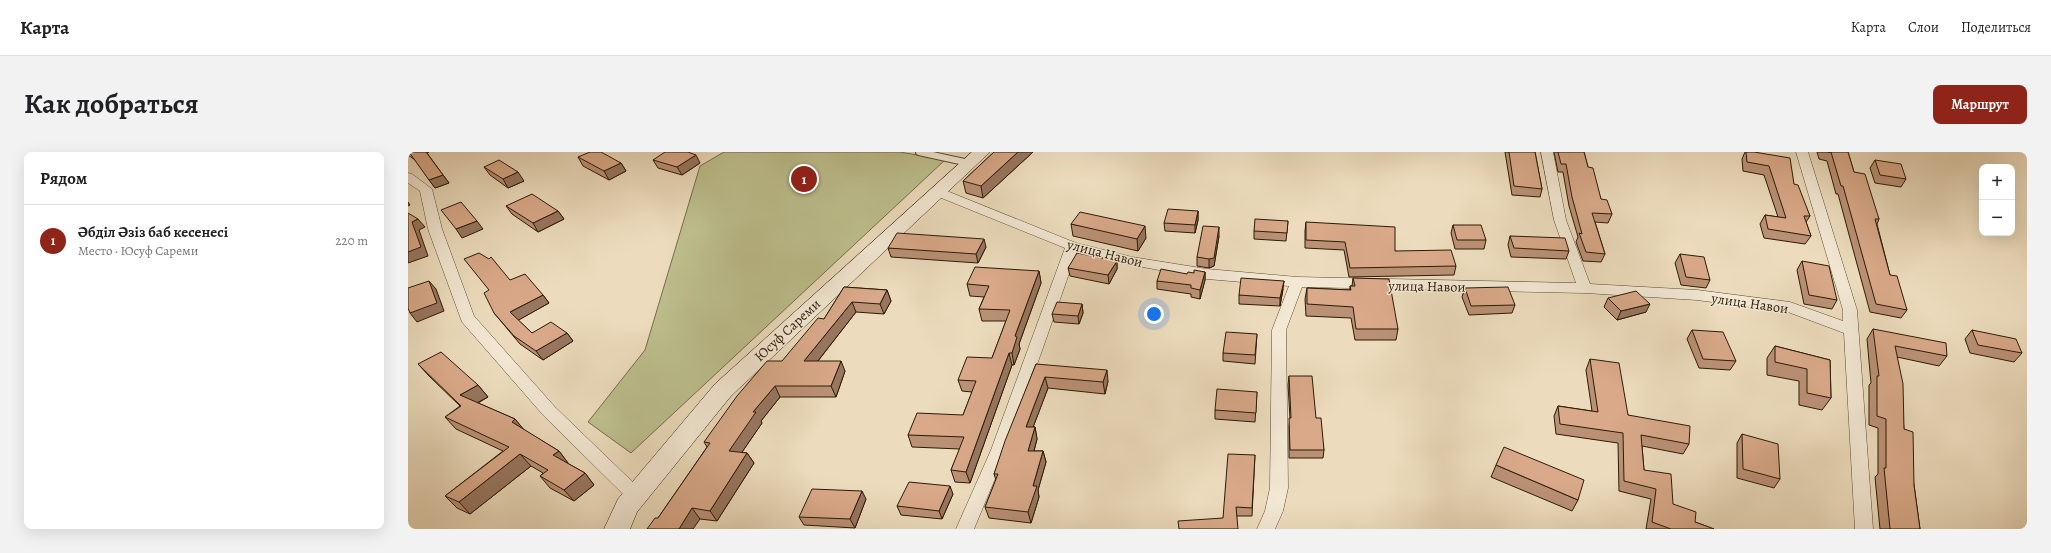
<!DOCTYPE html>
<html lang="ru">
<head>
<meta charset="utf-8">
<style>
	body { margin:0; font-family:Alegreya,serif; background:#f2f2f2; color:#202124 }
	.controls { position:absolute; right:12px; top:12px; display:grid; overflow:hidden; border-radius:8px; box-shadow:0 4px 16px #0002 }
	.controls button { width:36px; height:36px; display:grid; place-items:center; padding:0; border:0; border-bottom:1px solid #e0e0e0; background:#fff; color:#202124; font:20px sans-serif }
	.you { position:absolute; left:746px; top:162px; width:14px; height:14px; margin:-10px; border:3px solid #fff; border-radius:50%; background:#1a73e8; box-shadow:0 0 0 6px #1a73e833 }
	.badge { display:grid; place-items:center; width:26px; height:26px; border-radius:50%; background:#8f2418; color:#fff; font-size:13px; font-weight:700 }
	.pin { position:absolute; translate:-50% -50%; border:2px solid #fff; box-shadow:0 1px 4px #0006 }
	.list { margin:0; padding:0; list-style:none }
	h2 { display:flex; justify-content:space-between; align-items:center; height:52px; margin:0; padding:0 16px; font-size:17px }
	h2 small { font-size:13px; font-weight:400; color:#757577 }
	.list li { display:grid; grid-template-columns:26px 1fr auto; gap:12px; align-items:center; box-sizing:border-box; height:72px; padding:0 16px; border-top:1px solid #e0e0e0 }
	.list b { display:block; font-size:15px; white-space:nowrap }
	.list p { margin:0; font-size:13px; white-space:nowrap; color:#757577 }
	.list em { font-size:13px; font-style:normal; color:#757577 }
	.map { position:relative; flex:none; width:1619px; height:377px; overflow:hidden; border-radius:8px }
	header { display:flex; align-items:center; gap:24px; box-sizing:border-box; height:56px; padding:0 20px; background:#fff; border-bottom:1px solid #e0e0e0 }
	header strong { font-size:19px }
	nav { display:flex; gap:22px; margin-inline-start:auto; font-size:14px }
	.intro { display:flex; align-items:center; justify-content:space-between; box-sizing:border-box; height:96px; padding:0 24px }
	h1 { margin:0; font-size:28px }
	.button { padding:10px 18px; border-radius:8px; background:#8f2418; color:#fff; font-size:14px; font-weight:700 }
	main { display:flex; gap:24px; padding:0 24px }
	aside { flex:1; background:#fff; border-radius:8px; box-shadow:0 4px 16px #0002 }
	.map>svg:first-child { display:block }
	.green { fill:#bdbf8d; stroke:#746d49 }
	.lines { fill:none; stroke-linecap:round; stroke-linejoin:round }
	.lane-casing { stroke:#5b4b33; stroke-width:8 }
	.street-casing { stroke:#5b4b33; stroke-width:1 }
	.secondary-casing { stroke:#2b1b05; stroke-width:1 }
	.lane { stroke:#f3e8d4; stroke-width:6 }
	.street { fill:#f3e8d4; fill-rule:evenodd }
	.secondary { fill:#f3e8d4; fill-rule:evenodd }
	.wall { fill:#bb9176; stroke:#2b1b05 }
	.shaded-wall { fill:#987660; stroke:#2b1b05 }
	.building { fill:#d9a989; stroke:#2b1b05 }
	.labels { text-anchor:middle; stroke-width:3; stroke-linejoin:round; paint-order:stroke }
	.street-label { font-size:14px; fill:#2b1b05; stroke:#f3e8d4 }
</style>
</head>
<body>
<header>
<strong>Карта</strong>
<nav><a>Карта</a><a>Слои</a><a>Поделиться</a></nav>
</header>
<div class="intro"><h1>Как добраться</h1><a class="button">Маршрут</a></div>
<main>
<aside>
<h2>Рядом<small></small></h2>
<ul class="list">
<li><span class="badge">1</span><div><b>Әбділ Әзіз баб кесенесі</b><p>Место · Юсуф Сареми</p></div><em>220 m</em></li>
</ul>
</aside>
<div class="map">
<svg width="1619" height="377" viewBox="0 0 1619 377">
	<rect width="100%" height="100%" fill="#ecdcbd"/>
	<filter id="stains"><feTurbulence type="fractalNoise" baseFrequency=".005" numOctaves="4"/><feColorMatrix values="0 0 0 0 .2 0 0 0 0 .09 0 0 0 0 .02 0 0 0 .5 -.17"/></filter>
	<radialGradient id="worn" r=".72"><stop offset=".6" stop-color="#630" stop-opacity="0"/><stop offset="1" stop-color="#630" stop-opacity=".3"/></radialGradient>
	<path class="green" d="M316,0H492L537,8L223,301L180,270L237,198L292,14Z"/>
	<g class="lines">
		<g class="lane-casing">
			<path id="lane" d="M511,0L561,11"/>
		</g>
		<g class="street-casing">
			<path id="street" d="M1133,0H1145L1158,68L1182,132L1289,138L1382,150L1435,169V158L1388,0H1400L1449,158L1465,377H1447L1436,181L1380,160L1289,148L1177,141L894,135L878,178L880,336L875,359L867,377H849L857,359L862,336L864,178L881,134L799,127L724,113L669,99L599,298L566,377H548L583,298L657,96L526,43L524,40L526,37H534L668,91L724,105L799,117L889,125L1168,131L1146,68Z
				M0,21L4,22L24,37L34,77L66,164L147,255L233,338L236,343L233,348L227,350L221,348L135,263L54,170L20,77L12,39L0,31Z"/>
		</g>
		<g class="secondary-casing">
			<path id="secondary" d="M564,0H582L323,244L229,360L222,377H196L210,347L307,232Z"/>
		</g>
		<use href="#lane" class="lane"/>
		<use href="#street" class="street"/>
		<use href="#secondary" class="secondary"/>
	</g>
	<path class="wall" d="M0,0H21L19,1L41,31L27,36L7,8L0,3Z
		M586,0H625L575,46L558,41L555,29Z
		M1097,0H1127L1134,37L1132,45L1104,43Z
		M1146,0H1176L1180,15L1193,47L1204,62L1200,71L1187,70L1197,102L1193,110L1175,109L1168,90L1170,85L1161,54L1155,20H1150Z
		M1337,0H1346L1386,32L1402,64L1398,70L1403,84L1397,92L1356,86L1352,72L1357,63L1370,65L1356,23L1335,19L1334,7Z
		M1409,0H1440L1446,20L1471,67L1469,72L1482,123L1499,158L1493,166L1462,160L1430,42H1428L1419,9L1411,7Z
		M170,5L213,11L218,19L201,28L175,14Z
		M245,8L292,11L274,23L250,16Z
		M1467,8L1498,27L1493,35L1467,31L1462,16Z
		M76,15L116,29L100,36L82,23Z
		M98,54L150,59L156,67L130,80L104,62Z
		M790,59V68L787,81L757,79L756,71Z
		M880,69L878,89L846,87V79Z
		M898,70L987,99L1048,114L1046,123L941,125L936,98L897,96V79Z
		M663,72L738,86L730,99L665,84Z
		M1045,73L1078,88L1076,97H1047L1043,81Z
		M811,84L806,114L801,116L789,114V105Z
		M1102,84L1161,99L1158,107L1103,105L1100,93Z
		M578,95L570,111L483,105L480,96Z
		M1272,102L1302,128L1298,136L1273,133L1267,111Z
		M709,109V117L701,132L662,124L660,116Z
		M1394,109L1429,148L1424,157L1396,152L1389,118Z
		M631,119L633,131L611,192L612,197L606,213H604L562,331L547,330L543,318L552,297L504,295L500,283L555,263L564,240L554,239L550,228L584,206L598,169H574L571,157L576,145L562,144L559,132Z
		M797,120V128L792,147L783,145V142L749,137V129L779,122Z
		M945,126L990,177L988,188H947L943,166L898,164L897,147L899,136L942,138V134H944Z
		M102,128L135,143L141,151L110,168L124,181H159L165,189L135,208L112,192L86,161Z
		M436,135L479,138L483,149L476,162L448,160L410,209L437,219L428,245H372L353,269L354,271L334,300L339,301L346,311L309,369L292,367L250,366L299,295L296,290L374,209L416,167Z
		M1057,136L1107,153L1104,161L1061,163L1054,145Z
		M875,137L872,154L831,152V143Z
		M1200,146L1238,160L1209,168L1196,155Z
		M674,152L675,161L671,172L646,170L644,162Z
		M1465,177L1539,204L1531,214L1489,205L1496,277L1506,333L1512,377H1472L1467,325L1470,322V276L1461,273V233L1463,231L1459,187Z
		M1284,178L1328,209L1322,218L1291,216L1279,187Z
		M1564,178L1614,201L1606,210L1562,201L1557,187Z
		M849,182L847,212L815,209V201Z
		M1367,194L1422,208L1423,246L1414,258L1391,253V229L1359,223V206Z
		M1182,207L1220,263L1281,292L1275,302L1234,294L1236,318L1265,352L1287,370L1306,377H1238L1243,347L1211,339L1210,291L1148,282L1146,264L1150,254L1184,259L1178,218Z
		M10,212L70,233L80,245L70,251L107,267L116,278L151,299L160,311H159L177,321L186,333L166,349L142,336L132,324L135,321L123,314L62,362L49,356L37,344L95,299L48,277L37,265L52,254L21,224Z
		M628,212L700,229L697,242L640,236L625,275H627L629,287L626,299H635L638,310L630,338L631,345L623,371L581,366L577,355L588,328L586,322Z
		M881,224L908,266L916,298L915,306H881V274L882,266L880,233Z
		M849,240L847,270L807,267V258Z
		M1334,282L1372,327L1366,336L1329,326V291Z
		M847,303L844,364H829L815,366Z
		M1088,313L1170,348L1164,359L1083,325Z
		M545,342L534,367L493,363L489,354Z
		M458,347L447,376L396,373L391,365Z"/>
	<path class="shaded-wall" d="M610,0H625L575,46L573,34Z
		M288,3L292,11L274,23L269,15Z
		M213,11L218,19L201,28L196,19Z
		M110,20L116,29L100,36L95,27Z
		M35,23L41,31L27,36L21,28Z
		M0,50L2,53L0,54Z
		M150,59L156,67L130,80L125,71Z
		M790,59V68L787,81V73Z
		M10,67L17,75L11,78L20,104L0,111V100L4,70Z
		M69,69L75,77L54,86L48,77Z
		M737,74L738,86L730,99L729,87Z
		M811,75V84L806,114L801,116V107Z
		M576,87L578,95L570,111L568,102Z
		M709,109V117L701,132L700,123Z
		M631,119L633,131L611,192L612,197L606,213L604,201L607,184Z
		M797,120V128L792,147V138Z
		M21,129L28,137L36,159L9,170L2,161Z
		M876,129L875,137L872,154V146Z
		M479,138L483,149L476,162L472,152Z
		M135,143L141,151L109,169L102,160Z
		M444,150L448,160L402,219L396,209Z
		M674,152L675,161L671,172L670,164Z
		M1242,152L1238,160L1209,168L1213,159Z
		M159,181L165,189L135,208L128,199Z
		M601,201L604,213L562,331L558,320Z
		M433,209L437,219L428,245L423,234Z
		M699,218L700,229L697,242L695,230Z
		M637,225L640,236L621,286L618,275Z
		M70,233L80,245L63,254L52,243Z
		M367,234L372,245L353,269L354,271L328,309L321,299L345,260Z
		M107,267L117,279L104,270Z
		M627,275L629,287L623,310L620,299Z
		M151,299L160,311L155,315L145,303Z
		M635,299L638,310L630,338L631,345L623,371L620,360L625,334Z
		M339,301L346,311L309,369L302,359Z
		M112,302L123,314L62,362L51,350Z
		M177,321L186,333L166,349L156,338Z
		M542,334L545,342L534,367L531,359Z
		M454,339L458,347L447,376L442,367Z
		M284,356L292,367L285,377H271Z"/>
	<path class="building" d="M1,0H18L35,23L21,28Z
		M182,0H193L213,11L196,19L170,5Z
		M257,0H280L288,3L269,15L245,8Z
		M586,0H610L573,34L555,29Z
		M1101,0H1127L1134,37L1106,34Z
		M1150,0H1176L1180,15L1185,16L1193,47L1199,48L1204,62L1184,61L1197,102L1178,100L1171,81L1174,82L1164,45L1158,12H1153Z
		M1338,0H1346L1382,6L1386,32L1390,33L1402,64H1396L1403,84L1360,77L1357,63L1378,66L1361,14L1339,10Z
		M1420,0H1440L1446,20L1457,22L1471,67H1467L1482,123L1489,124L1499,158L1468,152L1435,34H1433L1423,0Z
		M91,8L110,20L95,27L76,15Z
		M1467,8L1493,12L1498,27L1472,23Z
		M124,42L150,59L125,71L98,54Z
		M53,50L69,69L48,77L33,58Z
		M760,57L790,59L787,73L756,71Z
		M672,60L737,74L729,87L663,72Z
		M0,61L10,67L4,70L13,95L0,100Z
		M847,67L880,69L879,81L846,79Z
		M898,70L987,75V99L1043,98L1048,114L942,116L937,90L898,88Z
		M1045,73H1073L1078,88H1049Z
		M795,74L811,75L806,106L801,107L789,105Z
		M489,81L576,87L568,102L480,96Z
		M1102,84L1157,86L1161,99L1106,96Z
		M71,101L81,107L83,105L102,128L117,122L135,143L102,160L124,181L143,170L159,181L128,199L106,184L86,161L76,141L81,138L56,107Z
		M669,101L709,109L700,123L660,116Z
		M1272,102L1296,105L1302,128L1278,125Z
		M1394,109L1421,114L1429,148L1401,143Z
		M567,115L631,119L607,184L609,185L604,201H601L558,320L543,318L556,285L500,283L509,261L555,263L568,229L550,228L559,205L584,206L602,158L571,157L581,134L559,132Z
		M753,117L779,122L780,120L786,121V118L797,120L792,138L783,136V133L749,129Z
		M833,126L876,129L872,146L831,143Z
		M945,126L981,127L990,177H948L945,155L899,152V136L943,138L942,134H947Z
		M21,129L29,151L2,161L0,156V136Z
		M436,135L479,138L472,152L444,150L396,209H433L423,234H367L345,260H348L321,299L339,301L302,359L284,356L271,377H239L247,366H250L302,291L296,290L329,244L359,209H374L410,166L416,167Z
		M1100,135L1107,153L1063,154L1057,136Z
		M1228,139L1242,152L1213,159L1200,146Z
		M649,150L674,152L670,164L644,162Z
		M1465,177L1538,191L1539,204L1487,194L1495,232L1496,277L1505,280L1506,333L1512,377H1482L1476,316H1478V267L1469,264V224H1471Z
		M1284,178L1315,180L1328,209L1295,207Z
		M1564,178L1608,187L1614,201L1570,193Z
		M818,180L849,182L847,203L815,201Z
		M1367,194L1422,208L1423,246L1399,241V217L1367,210Z
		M33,200L70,233L52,243L107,267L104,270L151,299L145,303L177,321L156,338L132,324L140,318L112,302L51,350L37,344L101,295L37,265L53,254L10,212Z
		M1182,207L1211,211L1220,263L1282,274L1281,292L1233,283L1236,318L1263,322L1265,352L1288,360L1287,370L1306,377H1263L1244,370L1248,337L1216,329L1215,281L1152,272L1150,254L1190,260Z
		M628,212L699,218L695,230L637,225L618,275H627L620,299H635L625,334H629L620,360L577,355L590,322H586L597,289Z
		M881,224H904L908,266H913L916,298H882L881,266H883Z
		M809,237L849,240L848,261L807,258Z
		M1334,282L1370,292L1372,327L1335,317Z
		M1096,295L1176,328L1170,348L1088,313Z
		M820,302L847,303L844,356L828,355L830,377H771L770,369L815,366Z
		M501,330L542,334L531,359L489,354Z
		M404,337L454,339L442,367L391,365Z"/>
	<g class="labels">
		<g class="street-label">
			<text transform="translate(697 101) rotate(14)" y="5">улица Навои</text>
			<text transform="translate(1019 134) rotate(1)" y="5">улица Навои</text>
			<text transform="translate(1342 151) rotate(8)" y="5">улица Навои</text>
			<text transform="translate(379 178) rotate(-43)" y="5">Юсуф Сареми</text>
		</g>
	</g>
	<rect width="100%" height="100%" filter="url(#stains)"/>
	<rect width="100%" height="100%" fill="url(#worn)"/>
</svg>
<div class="controls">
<button>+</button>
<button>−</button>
</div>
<div class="you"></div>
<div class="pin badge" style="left:396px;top:27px">1</div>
</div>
</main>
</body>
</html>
